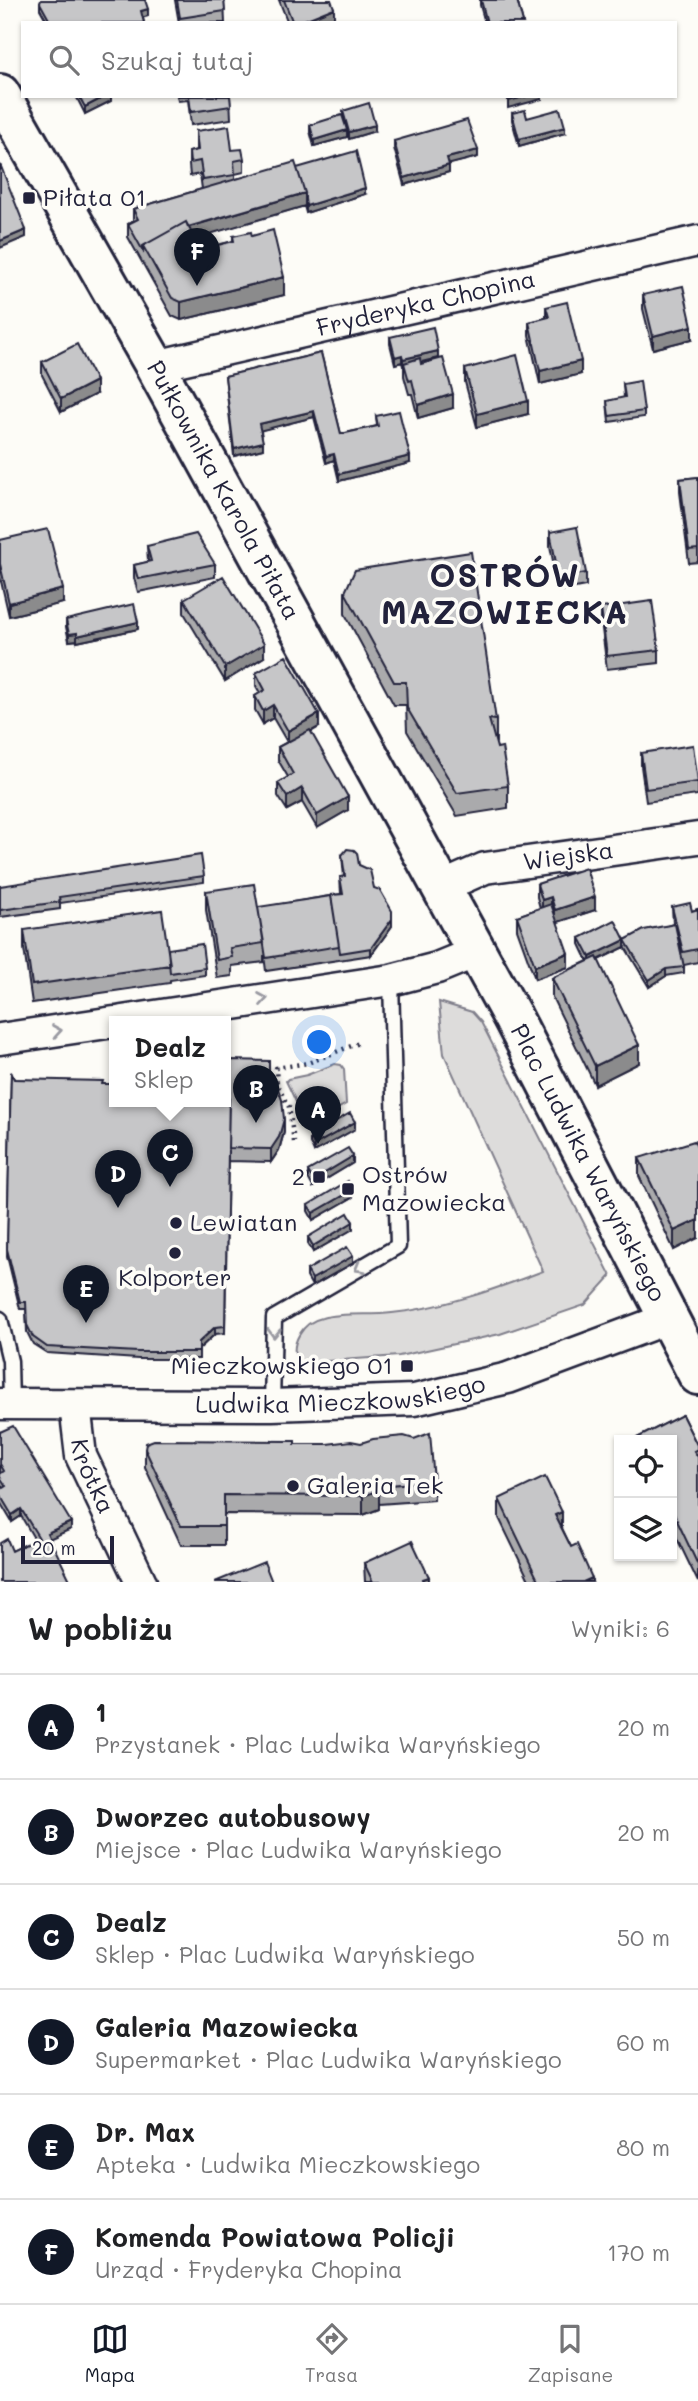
<!DOCTYPE html>
<html lang="pl">
<head>
<meta charset="utf-8">
<style>
	body { margin:0; font-family:Mali,sans-serif; background:#f6f6f6; color:#202124 }
	.controls { position:absolute; right:21px; bottom:21px; display:grid; overflow:hidden; border-radius:0px; box-shadow:0 2px 5px #0004 }
	.controls button { width:63px; height:63px; display:grid; place-items:center; padding:0; border:0; border-bottom:2px solid #e0e0e0; background:#fff; color:#202124; font:35px sans-serif }
	.scale { position:absolute; left:21px; bottom:18px; width:93px; box-sizing:border-box; padding-left:7px; border:4px solid #22223b; border-top:0; font-size:19px; line-height:24px; white-space:nowrap; color:#22223b; -webkit-text-stroke:5px #fdfcf7; paint-order:stroke }
	.you { position:absolute; left:320px; top:1043px; width:24px; height:24px; margin:-18px; border:5px solid #fff; border-radius:50%; background:#1a73e8; box-shadow:0 0 0 10px #1a73e833 }
	.badge { display:grid; place-items:center; width:46px; height:46px; border-radius:50%; background:#111827; color:#fff; font-size:23px; font-weight:700 }
	.pin { position:absolute; translate:-50% -58px; filter:drop-shadow(0 2px 4px #0008) }
	.pin::after { content:''; position:absolute; top:37px; width:24px; height:21px; background:inherit; clip-path:polygon(0 0,100% 0,50% 100%) }
	.popup { position:absolute; left:109px; top:1016px; width:122px; height:91px; box-sizing:border-box; display:grid; place-content:center; border-radius:0px; background:#fff; filter:drop-shadow(0 2px 5px #0005); font-size:23px; white-space:nowrap; color:#757577 }
	.popup b { font-size:26px; color:#202124 }
	.popup::after { content:''; position:absolute; left:50%; top:100%; margin-left:-14px; border:14px solid transparent; border-top-color:#fff }
	.list { margin:0; padding:0; list-style:none }
	h2 { display:flex; justify-content:space-between; align-items:center; height:91px; margin:0; padding:0 28px; font-size:30px }
	h2 small { font-size:23px; font-weight:400; color:#757577 }
	.list li { display:grid; grid-template-columns:46px 1fr auto; gap:21px; align-items:center; box-sizing:border-box; height:105px; padding:0 28px; border-top:2px solid #e0e0e0 }
	.list b { display:block; font-size:26px; white-space:nowrap }
	.list p { margin:0; font-size:23px; white-space:nowrap; color:#757577 }
	.list em { font-size:23px; font-style:normal; color:#757577 }
	.icon { flex:none; width:38px; height:38px; fill:none; stroke:currentColor; stroke-width:2; stroke-linecap:round; stroke-linejoin:round }
	.map { position:relative; flex:none; width:698px; height:1582px; overflow:hidden }
	.search { position:absolute; background:#fff; box-shadow:0 2px 5px #0004; left:21px; right:21px; top:21px; height:77px; display:flex; align-items:center; gap:18px; box-sizing:border-box; padding:0 24px; border-radius:0px; color:#757577; font-size:26px }
	.sheet { height:721px; background:#fff }
	nav { display:flex; justify-content:space-around; align-items:center; box-sizing:border-box; height:98px; border-top:2px solid #e0e0e0; background:#fff; font-size:19px; color:#757577 }
	nav a { display:grid; justify-items:center; gap:4px }
	nav .on { color:#111827 }
	.map>svg:first-child { display:block }
	.green { fill:#dddcdb; stroke:#807f8b; stroke-width:2 }
	.lines { fill:none; stroke-linecap:round; stroke-linejoin:round }
	.lane-casing { stroke:#22223b; stroke-width:19 }
	.street-casing { stroke:#22223b; stroke-width:35 }
	.secondary-casing { stroke:#22223b; stroke-width:44 }
	.path { stroke:#22223b; stroke-width:4.5; stroke-dasharray:2 5; stroke-linecap:butt }
	.lane { stroke:#fdfcf7; stroke-width:14 }
	.street { stroke:#fdfcf7; stroke-width:30 }
	.secondary { stroke:#fdfcf7; stroke-width:38 }
	.wall { fill:#aaaaac; stroke:#22223b; stroke-width:2 }
	.shaded-wall { fill:#8b8b8c; stroke:#22223b; stroke-width:2 }
	.building { fill:#c6c6c8; stroke:#22223b; stroke-width:2 }
	.oneway { stroke:#9a9aa2 }
	.poi-dot { fill:#22223b; stroke:#fdfcf7; stroke-width:2.5 }
	.labels { text-anchor:middle; stroke-width:7; stroke-linejoin:round; paint-order:stroke }
	.poi-label { font-size:24px; fill:#22223b; stroke:#fdfcf7; text-anchor:start }
	.street-label { font-size:24px; fill:#22223b; stroke:#fdfcf7 }
	.district-label { font-size:32px; font-weight:bold; letter-spacing:2px; fill:#22223b; stroke:#fdfcf7 }
</style>
</head>
<body>
<div class="map">
<svg width="698" height="1582" viewBox="0 0 698 1582">
	<rect width="100%" height="100%" fill="#fdfcf7"/>
	<filter id="ink" filterUnits="userSpaceOnUse"><feTurbulence type="fractalNoise" baseFrequency=".0143" numOctaves="2"/><feDisplacementMap in="SourceGraphic" scale="14" xChannelSelector="R" yChannelSelector="G"/><feConvolveMatrix kernelMatrix="1 2 1 2 8 2 1 2 1" color-interpolation-filters="sRGB"/></filter>
	<g filter="url(#ink)">
		<path class="green" d="M439,1002L472,1012L481,1022L611,1276L585,1305L500,1334L399,1356L298,1363C288,1344 303,1322 322,1318C344,1312 370,1316 392,1313C443,1308 496,1289 543,1271L444,1054Z
			M335,1064L341,1065L344,1069L346,1104L306,1127H301L296,1102L286,1081L288,1079L307,1075Z"/>
		<g class="lines">
			<g class="lane-casing">
				<path id="lane" d="M0,1319L10,1361L11,1404
					M272,1405L274,1318L398,1246L391,980"/>
			</g>
			<g class="street-casing">
				<g id="street">
					<path id="s1" d="M155,366L698,241"/>
					<path id="s2" d="M442,887L485,868L698,838"/>
					<path d="M122,1021L391,980L437,968L476,952"/>
					<path d="M0,1039L114,1022"/>
					<path id="s3" d="M0,1404L272,1405L414,1400L508,1378L669,1318"/>
					<path id="s4" d="M75,1405L81,1456L141,1582"/>
				</g>
			</g>
			<g class="secondary-casing">
				<g id="secondary">
					<path id="s5" d="M0,94L155,366L512,1016L698,1375"/>
				</g>
			</g>
			<path class="path" d="M294,1142L289,1107L277,1085L276,1068L308,1063L359,1043"/>
			<use href="#lane" class="lane"/>
			<use href="#street" class="street"/>
			<use href="#secondary" class="secondary"/>
		</g>
		<path class="wall" d="M175,0H224L225,23H179Z
			M279,0H331L334,21L329,23H288Z
			M480,0H517L523,23H485L480,5Z
			M40,3L148,16L143,17L144,23H48L40,9Z
			M76,96H111V101L85,114Z
			M177,96H230L231,119L191,125L188,100L178,101Z
			M343,111L375,131L349,139L343,118Z
			M512,113L527,118L565,133L519,146L512,120Z
			M310,125L347,137L314,146L310,131Z
			M196,131L232,150L244,159V172L235,174V179L297,168L365,194L306,213L304,206L194,238L198,245L206,248L233,241V236H252L284,295L181,320L172,316L128,237V224L133,222V209L202,189L200,174L190,176L189,165V152L196,150Z
			M394,141L478,157L449,164V172L404,185L394,148Z
			M643,295L692,339L653,349L643,309Z
			M546,307L581,374L540,384L529,335V322L546,318Z
			M390,337L438,358L421,362L453,408L418,418L412,394H409L404,376V366H403L402,362L395,364L390,344Z
			M321,353L341,434L377,426L376,416L410,463L339,481L334,460L326,463L314,417L261,430L263,449L234,456L225,376Z
			M42,362L96,394L61,412L42,375Z
			M465,369L528,414L477,427L465,382Z
			M623,384L644,411V417L609,422L607,401L624,398Z
			M698,477V562L689,563L680,492V479Z
			M550,532L586,573V586L559,591L550,546Z
			M0,540L63,603L9,616L0,577Z
			M147,546L215,564V577L138,592L134,578V565L148,562Z
			M345,592L496,720V742H495L508,786V808L457,816L407,731L406,705H394L345,614Z
			M184,599L264,657L225,681L184,613Z
			M601,608L659,650V663L607,669L601,621Z
			M66,620L138,629L77,642V640L69,641L66,627Z
			M256,673L319,727L311,732L348,810L317,828L302,802L287,810L278,796V783L288,777L278,760V747L287,742L273,718L263,724L255,710V696L260,693L256,686Z
			M641,753L698,779V795L646,802L641,766Z
			M342,855L359,865L374,888L392,926L371,955L266,971L264,955V962L232,966V976L217,978L206,910V891L258,908L341,894L340,877H344Z
			M204,876V882L60,903V909L0,917V886Z
			M537,884L595,910L557,922L568,967L535,979L517,929V916L540,908L537,897Z
			M672,907L692,911L698,909V962L684,965V973L666,976L649,987L625,947V940L673,924Z
			M24,930L168,949L205,968V975L170,980V983L32,1003L24,949Z
			M580,938L625,947L598,960L639,1063L595,1085L552,997V978L588,961L580,944Z
			M11,1072L14,1079L102,1084L114,1101L229,1092L269,1074L284,1132L279,1150L271,1162L228,1161V1150L225,1333L215,1334L199,1349V1359H138L47,1353L33,1344L27,1332L26,1309H20L7,1256Z
			M355,1129L314,1152L310,1143V1136Z
			M698,1149V1238L674,1250L639,1176V1158Z
			M353,1163L313,1187L308,1178V1171Z
			M353,1197L313,1220L308,1211V1205Z
			M353,1229L313,1252L308,1244V1237Z
			M353,1263L312,1286L307,1277V1270Z
			M682,1415L698,1447V1582L672,1528V1440H637V1438Z
			M0,1432L71,1529L12,1551L35,1540L21,1516L12,1522L0,1502V1490L3,1488L0,1483V1474L1,1473L0,1471Z
			M295,1444L434,1481V1500L379,1504V1509L363,1515L224,1514V1545H181L145,1467V1449Z
			M499,1499L562,1528L571,1547L592,1582H530L499,1518Z
			M364,1563L429,1582H365Z"/>
		<path class="shaded-wall" d="M334,8V21L329,23H297Z
			M148,9V16L141,18V11Z
			M106,96H111V101L85,114V107Z
			M527,96H542V99L508,108V101Z
			M375,125V131L349,139V132Z
			M565,127V133L519,146V139Z
			M347,130V137L314,146V140Z
			M478,150V157L447,165V158Z
			M449,165V172L404,185V178Z
			M365,188V194L306,213V206Z
			M305,193V206L186,241V228Z
			M26,230V237L0,248V241Z
			M284,277V295L181,320V302Z
			M692,326V339L653,349V336Z
			M438,351V358L405,366L404,363V366H403V359Z
			M402,355V362L395,364V357Z
			M581,361V374L540,384V371Z
			M96,381V394L61,412V399Z
			M453,394V408L418,418V405Z
			M528,401V414L477,427V414Z
			M314,411V417L259,431V424Z
			M263,442V449L234,456V449Z
			M334,454V460L326,463V456Z
			M410,456V463L339,481V474Z
			M63,589V603L9,616V603Z
			M138,622V629L77,642V636Z
			M77,633V640L69,641V634Z
			M264,644V657L225,681V667Z
			M273,705V718L263,724V711Z
			M319,714V727L288,744V731Z
			M302,788V802L287,810V797Z
			M348,797V810L317,828V815Z
			M551,897V910L542,913V900Z
			M595,897V910L555,923V910Z
			M392,919V926L371,955V948Z
			M625,940V947L590,964V957Z
			M568,953V967L535,979V966Z
			M666,969V976L649,987V980Z
			M639,1045V1063L595,1085V1066Z
			M284,1119V1132L279,1150L271,1162V1149Z
			M355,1122V1129L314,1152V1145Z
			M353,1156V1163L313,1187V1180Z
			M353,1190V1197L313,1220V1213Z
			M698,1220V1238L674,1250V1231Z
			M353,1222V1229L313,1252V1246Z
			M353,1256V1263L312,1286V1279Z
			M215,1327V1334L199,1349V1342Z
			M379,1490V1509L363,1515V1496Z
			M21,1509V1516L12,1522V1515Z
			M562,1512V1530L555,1515Z
			M71,1522V1529L47,1540V1533Z
			M429,1577V1582H423V1579Z
			M592,1578V1582H583Z"/>
		<path class="building" d="M41,0H145L148,9L141,11L144,23H51L40,3Z
			M177,0H224L225,11L180,18Z
			M284,0H331L334,8L297,23H293Z
			M481,0H517L523,23H487Z
			M79,96H106L85,107Z
			M189,96H230L231,106L191,112Z
			M507,96H527L508,101Z
			M369,103L375,125L349,132L343,111Z
			M560,109L565,127L519,139L512,113L525,110L527,118Z
			M342,115L347,130L314,140L310,125Z
			M467,120L478,150L447,158L449,165L404,178L394,141Z
			M229,126L232,150L242,149L244,159L234,161L235,175L203,180L200,161L190,163L189,152L198,150L196,131Z
			M356,151L365,188L306,206L305,199V193L297,168Z
			M295,162L305,193L188,227L186,222L143,246V251L128,224L138,219L133,209Z
			M0,164L26,230L0,241Z
			M186,222L198,245L206,248L234,241L233,236L251,232L252,236L273,230L284,277L181,302L172,298L143,246Z
			M683,286L692,326L653,336L643,295Z
			M567,302L581,361L540,371L529,322L549,317L546,307Z
			M433,327L438,351L403,359L402,355L395,357L390,337Z
			M77,344L96,381L61,399L42,362Z
			M321,353L341,434L378,426L376,416L399,411L410,456L339,474L334,454L326,456L314,411L259,424L263,442L234,449L225,376Z
			M517,355L528,401L477,414L465,369Z
			M420,358L421,364L443,358L453,394L418,405L412,380L409,381L404,363Z
			M640,381L644,411L609,416L607,401L625,397L623,384Z
			M698,477V549L689,550L680,479Z
			M577,527L586,573L559,578L550,532Z
			M48,529L63,589L9,603L0,564V540Z
			M196,534L215,564L138,579L134,565L151,561L147,546Z
			M471,552L496,720L489,719L497,748L502,747L508,786L457,793L407,708L406,682H394L345,592L355,570Z
			M223,576L264,644L225,667L184,599Z
			M652,601L659,650L607,656L601,608Z
			M134,604L138,622L77,636V633L69,634L66,620Z
			M286,656L319,714L288,731L273,705L263,711L255,696L265,690L256,673Z
			M310,730L348,797L317,815L302,788L287,797L278,783L293,774L278,747Z
			M693,745L698,782L646,789L641,753Z
			M347,849L354,850L357,853L359,865L370,870L374,888L380,890L392,911V919L371,948L340,953L339,946L331,895L343,894L340,877L345,876L342,855Z
			M201,855L204,876L59,897L60,902L0,910V886Z
			M586,868L595,897L555,910L551,897L542,900L537,884Z
			M254,884L264,943L230,948L232,957L217,960L206,891Z
			M331,896L339,946L266,958L258,907Z
			M690,903L692,911L698,909V949L683,952L672,907Z
			M551,904L568,953L535,966L517,916Z
			M162,910L170,965L32,985L24,930Z
			M615,920L625,940L590,957L580,938Z
			M675,924L684,967L666,969L649,980L625,940L644,930Z
			M202,944L205,968L170,973L168,949Z
			M597,957L639,1045L595,1066L552,978Z
			M230,1060L269,1061V1074L276,1083L282,1100L284,1119L279,1137L271,1149L228,1148Z
			M11,1072L14,1079L103,1081L102,1084H114V1101H226V1092H229L225,1326L215,1327L199,1342V1352H138L47,1347L33,1337L27,1325L26,1302H20L7,1249Z
			M350,1113L355,1122L314,1145L310,1136Z
			M694,1141L698,1149V1220L674,1231L639,1158Z
			M348,1148L353,1156L313,1180L308,1171Z
			M348,1181L353,1190L313,1213L308,1205Z
			M348,1213L353,1222L313,1246L308,1237Z
			M347,1247L353,1256L312,1279L307,1270Z
			M682,1415L698,1447V1449L694,1451L698,1457V1565L672,1510V1440H638L637,1438Z
			M13,1426L71,1522L47,1533L71,1582H0V1543L7,1539L12,1551L39,1538L21,1509L12,1515L0,1495V1490L6,1486L0,1477V1474L4,1471L0,1464V1432Z
			M430,1433L434,1481L379,1486V1490L363,1496L224,1495V1526H181L145,1449L146,1443L154,1440L295,1441V1444H327L351,1441L361,1443L373,1439L404,1436L414,1439Z
			M545,1477L562,1512L555,1515L571,1547L577,1544L592,1578L583,1582H539L499,1499Z
			M412,1541L429,1577L423,1579L424,1582H373L364,1563Z
			M264,1562L272,1582H215Z"/>
		<defs><path id="oneway-chevron" d="M-2-3.5L2.5 0L-2 3.5" fill="none" stroke-width="1.6" stroke-linecap="round" stroke-linejoin="round" transform="scale(1.75)"/></defs>
		<g class="oneway">
			<use href="#oneway-chevron" transform="translate(263 999) rotate(-9)"/>
			<use href="#oneway-chevron" transform="translate(57 1031) rotate(-9)"/>
			<use href="#oneway-chevron" transform="translate(359 1268) rotate(150)"/>
			<use href="#oneway-chevron" transform="translate(274 1333) rotate(92)"/>
		</g>
	</g>
	<g class="poi-dot">
		<rect x="22" y="191" width="14" height="14" rx="3.5"/>
		<rect x="312" y="1170" width="14" height="14" rx="3.5"/>
		<rect x="341" y="1182" width="14" height="14" rx="3.5"/>
		<circle cx="176" cy="1223" r="7"/>
		<circle cx="175" cy="1253" r="7"/>
		<rect x="400" y="1359" width="14" height="14" rx="3.5"/>
		<circle cx="293" cy="1486" r="7"/>
	</g>
	<g class="labels">
		<g class="poi-label">
			<text x="43" y="206">Piłata 01</text>
			<text x="362" y="1183">Ostrów<tspan x="362" dy="28">Mazowiecka</tspan></text>
			<text x="305" y="1185" text-anchor="end">2</text>
			<text x="190" y="1231">Lewiatan</text>
			<text x="175" y="1286" text-anchor="middle">Kolporter</text>
			<text x="393" y="1374" text-anchor="end">Mieczkowskiego 01</text>
			<text x="307" y="1494">Galeria Tek</text>
		</g>
		<g class="street-label">
			<text dy="8" stroke="none"><textPath href="#s1" startOffset="278">Fryderyka Chopina</textPath></text>
			<text dy="8" stroke="none"><textPath href="#s5" startOffset="455">Pułkownika Karola Piłata</textPath></text>
			<text dy="8" stroke="none"><textPath href="#s2" startOffset="131">Wiejska</textPath></text>
			<text dy="8" stroke="none"><textPath href="#s5" startOffset="1220">Plac Ludwika Waryńskiego</textPath></text>
			<text dy="8" stroke="none"><textPath href="#s3" startOffset="341">Ludwika Mieczkowskiego</textPath></text>
			<text dy="8" stroke="none"><textPath href="#s4" startOffset="74">Krótka</textPath></text>
		</g>
		<g class="district-label">
			<text x="505" y="587">OSTRÓW<tspan x="505" dy="37">MAZOWIECKA</tspan></text>
		</g>
	</g>
</svg>
<div class="controls">
<button><svg class="icon" aria-label="locate" viewBox="0 0 24 24"><circle cx="12" cy="12" r="6"/><path d="M12 2v4M12 18v4M2 12h4M18 12h4"/></svg></button>
<button><svg class="icon" aria-label="layers" viewBox="0 0 24 24"><path d="M12 4l9 5-9 5-9-5zM3 14l9 5 9-5"/></svg></button>
</div>
<div class="scale">20 m</div>
<div class="you"></div>
<div class="pin badge" style="left:318px;top:1144px">A</div>
<div class="pin badge" style="left:256px;top:1123px">B</div>
<div class="pin badge" style="left:170px;top:1187px">C</div>
<div class="popup"><b>Dealz</b>Sklep</div>
<div class="pin badge" style="left:118px;top:1208px">D</div>
<div class="pin badge" style="left:86px;top:1323px">E</div>
<div class="pin badge" style="left:197px;top:286px">F</div>
<div class="search"><svg class="icon" aria-label="search" viewBox="0 0 24 24"><circle cx="10" cy="10" r="6"/><path d="M15 15l6 6"/></svg>Szukaj tutaj</div>
</div>
<section class="sheet">
<h2>W pobliżu<small>Wyniki: 6</small></h2>
<ul class="list">
<li><span class="badge">A</span><div><b>1</b><p>Przystanek · Plac Ludwika Waryńskiego</p></div><em>20 m</em></li>
<li><span class="badge">B</span><div><b>Dworzec autobusowy</b><p>Miejsce · Plac Ludwika Waryńskiego</p></div><em>20 m</em></li>
<li><span class="badge">C</span><div><b>Dealz</b><p>Sklep · Plac Ludwika Waryńskiego</p></div><em>50 m</em></li>
<li><span class="badge">D</span><div><b>Galeria Mazowiecka</b><p>Supermarket · Plac Ludwika Waryńskiego</p></div><em>60 m</em></li>
<li><span class="badge">E</span><div><b>Dr. Max</b><p>Apteka · Ludwika Mieczkowskiego</p></div><em>80 m</em></li>
<li><span class="badge">F</span><div><b>Komenda Powiatowa Policji</b><p>Urząd · Fryderyka Chopina</p></div><em>170 m</em></li>
</ul>
</section>
<nav>
<a class="on"><svg class="icon" aria-label="map" viewBox="0 0 24 24"><path d="M3 6l6-2 6 2 6-2v14l-6 2-6-2-6 2zM9 4v14M15 6v14"/></svg>Mapa</a>
<a><svg class="icon" aria-label="directions" viewBox="0 0 24 24"><path d="M12 3l9 9-9 9-9-9zM9 14v-3h6M13 9l2 2-2 2"/></svg>Trasa</a>
<a><svg class="icon" aria-label="saved" viewBox="0 0 24 24"><path d="M7 4h10v16l-5-4-5 4z"/></svg>Zapisane</a>
</nav>
</body>
</html>
